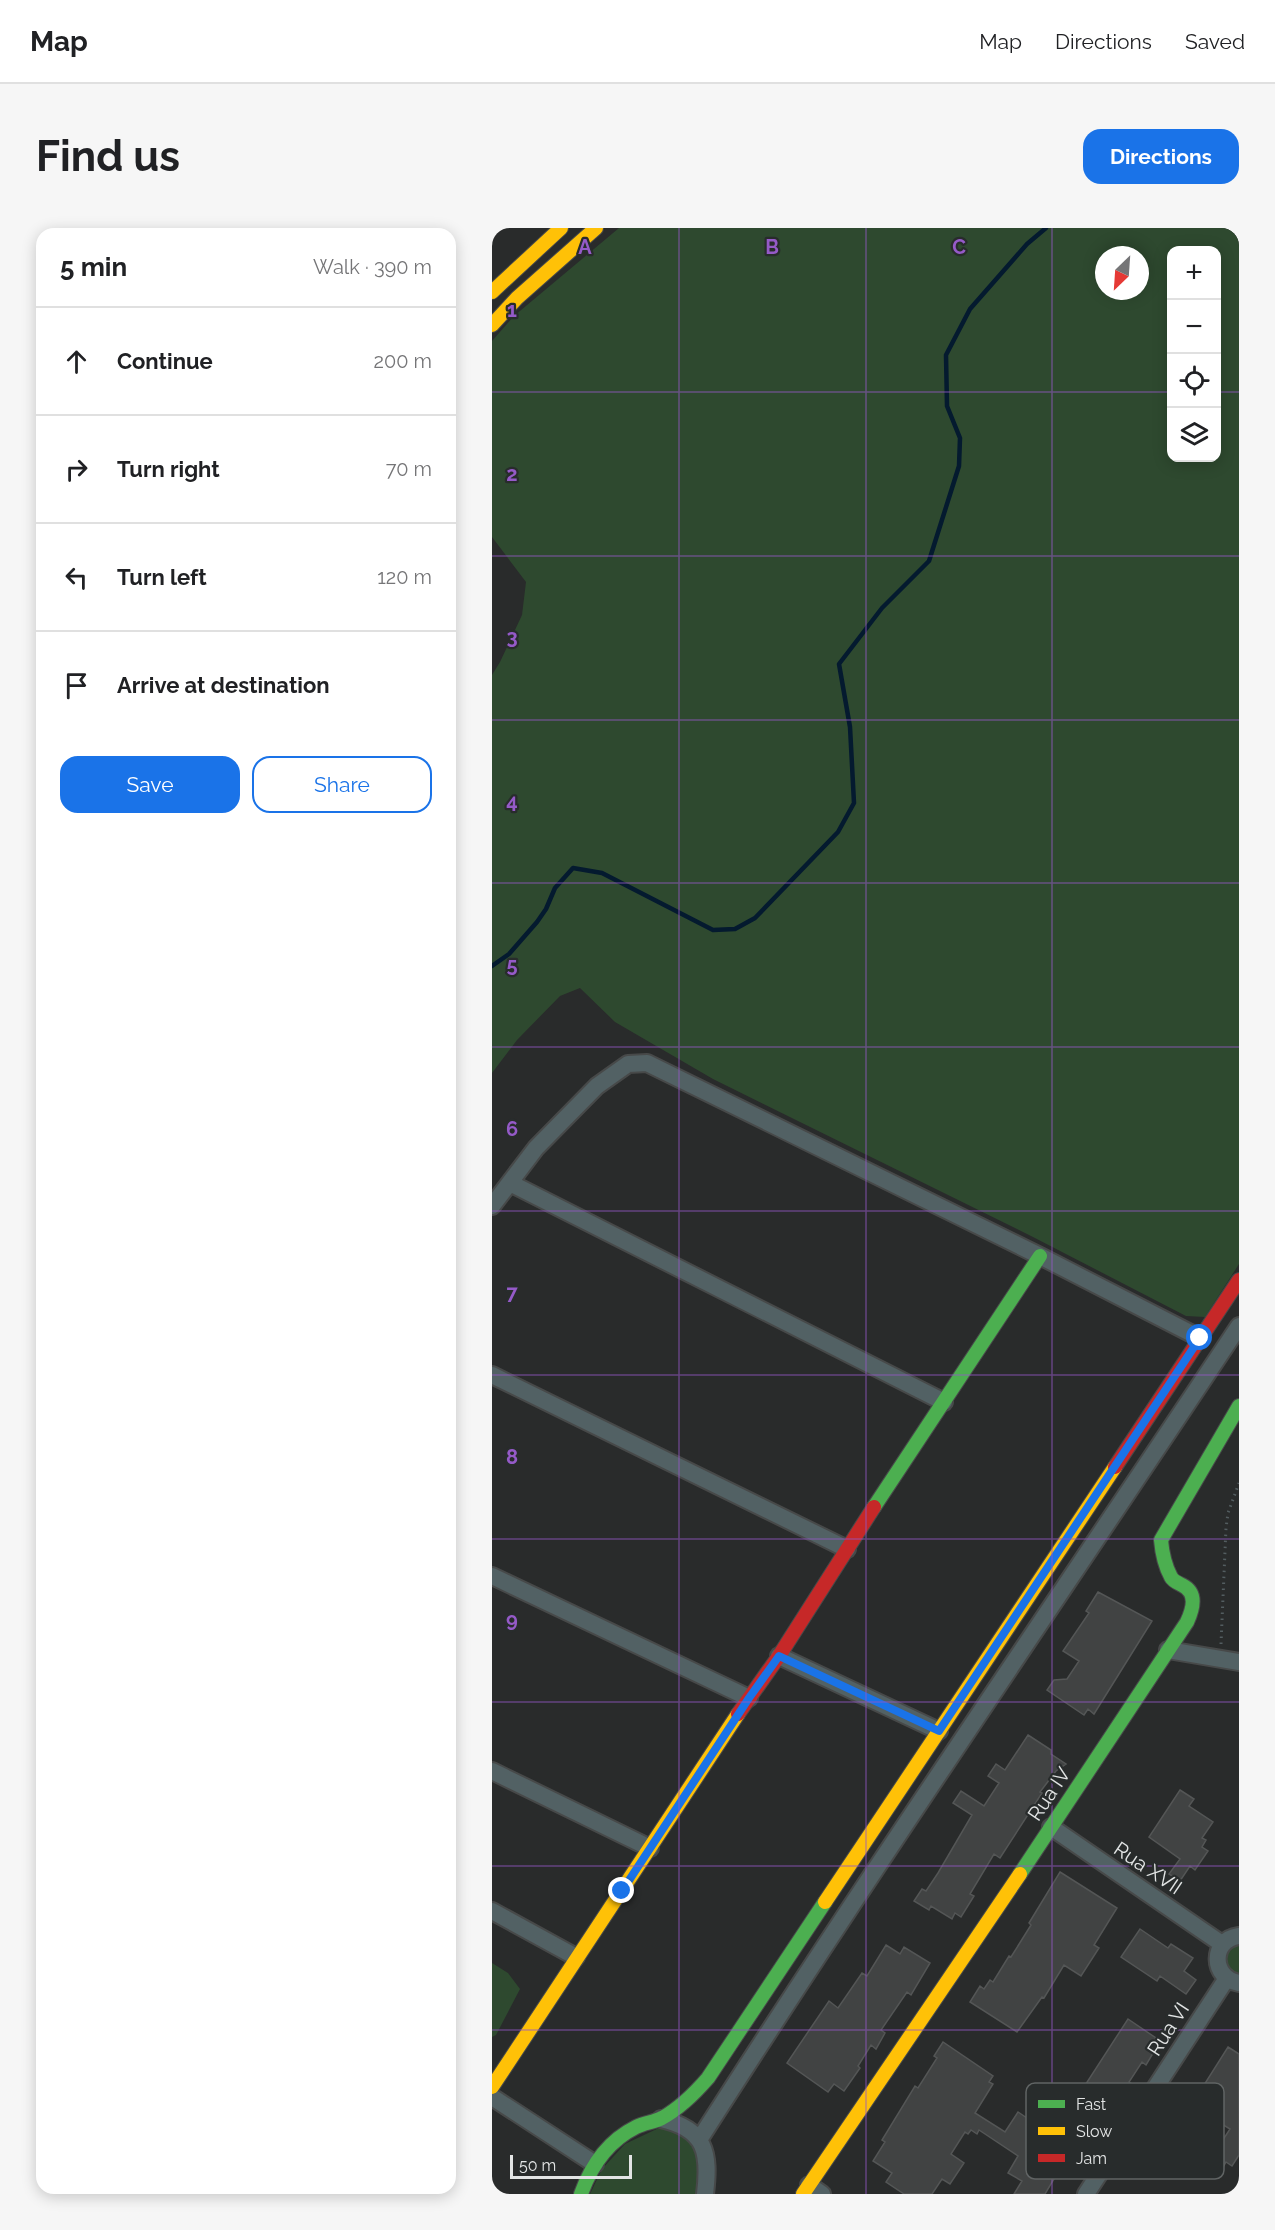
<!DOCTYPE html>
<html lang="en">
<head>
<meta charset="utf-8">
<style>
	body { margin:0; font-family:Raleway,sans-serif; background:#f6f6f6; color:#202124 }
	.controls { position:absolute; right:18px; top:18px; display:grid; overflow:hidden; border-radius:12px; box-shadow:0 3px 15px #0003 }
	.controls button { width:54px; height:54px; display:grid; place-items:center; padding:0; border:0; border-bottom:2px solid #e0e0e0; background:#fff; color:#202124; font:30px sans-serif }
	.compass { position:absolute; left:603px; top:18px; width:54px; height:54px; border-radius:50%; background:#fff; box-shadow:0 3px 15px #0003; rotate:205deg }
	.scale { position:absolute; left:18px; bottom:15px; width:122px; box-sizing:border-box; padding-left:6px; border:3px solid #e3e5e5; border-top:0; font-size:16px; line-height:21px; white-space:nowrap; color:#e3e5e5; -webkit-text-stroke:4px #282c2c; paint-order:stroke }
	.stop { position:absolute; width:18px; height:18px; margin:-14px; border:4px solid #1a73e8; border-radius:50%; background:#fff }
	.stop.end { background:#1a73e8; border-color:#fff; box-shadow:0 2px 6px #0008 }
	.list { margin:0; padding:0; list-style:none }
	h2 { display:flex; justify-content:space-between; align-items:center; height:78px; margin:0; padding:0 24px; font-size:26px }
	h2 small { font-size:20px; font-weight:400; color:#757577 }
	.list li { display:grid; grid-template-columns:39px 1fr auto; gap:18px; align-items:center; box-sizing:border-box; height:108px; padding:0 24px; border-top:2px solid #e0e0e0 }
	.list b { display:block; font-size:22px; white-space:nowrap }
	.list em { font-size:20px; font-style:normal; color:#757577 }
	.actions { display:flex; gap:12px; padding:18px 24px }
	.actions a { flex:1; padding:14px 0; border:2px solid #1a73e8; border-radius:18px; text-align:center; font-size:21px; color:#1a73e8 }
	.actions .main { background:#1a73e8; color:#fff }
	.icon { flex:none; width:33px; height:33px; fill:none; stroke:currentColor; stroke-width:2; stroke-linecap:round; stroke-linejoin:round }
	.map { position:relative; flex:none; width:747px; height:1966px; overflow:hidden; border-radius:18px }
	header { display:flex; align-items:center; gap:36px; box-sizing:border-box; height:84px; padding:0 30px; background:#fff; border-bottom:2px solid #e0e0e0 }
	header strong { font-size:28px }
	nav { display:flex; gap:33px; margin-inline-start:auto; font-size:21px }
	.intro { display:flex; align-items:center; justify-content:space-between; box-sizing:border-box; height:144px; padding:0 36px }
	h1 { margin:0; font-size:42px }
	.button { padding:15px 27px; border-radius:18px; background:#1a73e8; color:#fff; font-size:21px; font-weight:700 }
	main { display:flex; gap:36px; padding:0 36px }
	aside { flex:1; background:#fff; border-radius:18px; box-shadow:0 3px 15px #0003 }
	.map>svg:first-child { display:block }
	.green { fill:#2e492f; fill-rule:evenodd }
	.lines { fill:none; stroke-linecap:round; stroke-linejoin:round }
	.stream { stroke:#041a2f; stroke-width:4.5 }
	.building { fill:#414343; stroke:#545656; stroke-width:1.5 }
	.street-casing { stroke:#474949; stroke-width:20 }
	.fast-casing { stroke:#474949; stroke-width:16 }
	.slow-casing { stroke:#474949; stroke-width:16 }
	.jam-casing { stroke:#474949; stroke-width:16 }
	.path { stroke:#535d60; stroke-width:3; stroke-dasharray:1.5 4.5; stroke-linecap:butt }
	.street { stroke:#526164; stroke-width:16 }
	.fast { stroke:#4caf50; stroke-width:14 }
	.slow { stroke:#ffc107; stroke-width:14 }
	.jam { stroke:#c62828; stroke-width:14 }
	.route { stroke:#1a73e8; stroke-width:8 }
	.grid { fill:none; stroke:#955ac8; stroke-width:1.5; stroke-opacity:0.55 }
	.labels { text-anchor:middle; stroke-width:4.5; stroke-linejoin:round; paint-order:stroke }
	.street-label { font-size:20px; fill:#e3e5e5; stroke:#282c2c }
	.key { fill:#282c2c; stroke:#606464; stroke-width:1.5 }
	.key-label { font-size:16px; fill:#e3e5e5 }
	.grid-label { font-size:20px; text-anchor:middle; font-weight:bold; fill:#955ac8; stroke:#282c2c; stroke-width:4.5; stroke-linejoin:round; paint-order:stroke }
</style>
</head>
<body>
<header>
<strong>Map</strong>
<nav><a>Map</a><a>Directions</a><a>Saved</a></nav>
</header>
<div class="intro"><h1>Find us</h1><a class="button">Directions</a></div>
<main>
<aside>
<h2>5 min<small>Walk · 390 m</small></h2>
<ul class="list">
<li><svg class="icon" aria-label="ahead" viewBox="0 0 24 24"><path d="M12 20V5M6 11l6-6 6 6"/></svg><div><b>Continue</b></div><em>200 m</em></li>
<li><svg class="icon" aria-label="right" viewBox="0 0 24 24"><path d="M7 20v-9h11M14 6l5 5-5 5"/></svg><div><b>Turn right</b></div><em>70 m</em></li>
<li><svg class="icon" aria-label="left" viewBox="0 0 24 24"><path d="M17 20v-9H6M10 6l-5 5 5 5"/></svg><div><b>Turn left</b></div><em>120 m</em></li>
<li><svg class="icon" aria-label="arrive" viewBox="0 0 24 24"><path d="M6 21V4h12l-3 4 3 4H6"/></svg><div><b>Arrive at destination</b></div></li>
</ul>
<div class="actions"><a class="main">Save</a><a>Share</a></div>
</aside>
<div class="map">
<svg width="747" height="1966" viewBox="0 0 747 1966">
	<rect width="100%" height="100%" fill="#292b2b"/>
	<path class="green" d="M127,0H747V1036L713,1089L694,1088L541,1009L221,851L123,794L88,760L68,768L25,812L0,845V447L8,434L30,387L34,354L0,309V113L22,88ZM680,22H724V230H680ZM612,27H648V63H612Z
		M747,1712V1751L736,1747L730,1724Z
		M0,1735L16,1745L28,1761L4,1807L0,1809Z
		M169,1899C208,1908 208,1933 205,1966H98L110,1941L133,1916Z"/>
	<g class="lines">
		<path class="stream" d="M0,738L17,726L45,694L54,681L63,660L81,640L110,645L221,702L243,701L263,690L346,604L362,575L358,499L347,436L390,380L437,333L467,238L468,210L455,178L454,127L478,81L535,16L554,0"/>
	</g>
	<path class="building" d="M606,1364L660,1393L602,1486L596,1481L592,1487L555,1462L562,1452L575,1451L587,1433L571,1423L597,1385L594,1383Z
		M536,1507L559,1522V1526L574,1536L564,1543L548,1564L550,1565L508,1630L502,1626L478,1666L482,1668L469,1689L463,1685L460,1691L439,1678L437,1682L422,1673L430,1661L434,1663L446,1645L480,1587L461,1575L469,1563L492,1578L507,1555L496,1548L504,1536L513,1542Z
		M688,1562L702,1571L697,1578L721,1594L710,1610L714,1612L710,1619L716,1623L703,1642L698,1638L688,1653L677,1646L688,1631L657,1609Z
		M568,1644L625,1680L602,1717L607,1720L589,1748L572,1737L552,1770L550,1769L525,1804L478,1774L488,1758L492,1761L498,1752L501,1754L517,1728L519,1729L539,1697L537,1695Z
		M648,1701L676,1720L679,1716L701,1730L692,1743L704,1752L694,1766L668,1748L665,1753L629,1729Z
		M394,1717L408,1726L412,1719L438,1735L419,1767L415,1764L389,1802L393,1805L384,1821L379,1817L366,1838L368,1840L352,1863L342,1856L336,1864L295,1835L337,1773L346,1780L370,1745L375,1748Z
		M636,1791L664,1810L658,1819L663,1822L654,1837L650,1834L637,1854L640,1856L589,1936L585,1933L581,1940L572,1934L553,1966H522L530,1953L516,1945L526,1928L487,1902L485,1906L479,1902L476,1906L473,1904L459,1926L472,1935L458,1956L450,1951L440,1966H412L394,1954L400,1945L381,1933L393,1914L390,1912L423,1858L426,1860L445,1830L442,1828L451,1814L501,1848L497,1854L501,1856L483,1885L513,1904L526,1884L535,1890L539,1884L551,1892L556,1885L565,1891L585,1859L590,1862Z
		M736,1819L747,1826V1927L740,1938L734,1934L729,1943L716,1935L738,1901L704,1880L709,1871L705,1868Z"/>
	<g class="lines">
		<g class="street-casing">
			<path id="street" d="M18,955L452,1174
				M0,978L44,920L105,858L136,836L155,835L548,1028L708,1110
				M0,1147L355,1321
				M0,1348L257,1470
				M676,1422L747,1434
				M287,1428L447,1503
				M0,1543L158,1620
				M559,1599L730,1716
				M0,1683L84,1729
				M747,1708C718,1712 719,1750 747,1755
				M0,1869L103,1936
				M169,1891C214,1901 218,1925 213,1966
				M207,1912C382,1638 567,1369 747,1098
				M317,1957L330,1966
				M594,1966L735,1750"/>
		</g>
		<g class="fast-casing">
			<path id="fast" d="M382,1279L548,1028
				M528,1646L695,1394C701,1381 706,1365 690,1357C686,1355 681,1353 679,1349C673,1338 670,1324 669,1312L747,1178
				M89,1966C99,1938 116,1913 144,1899C152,1895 162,1894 170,1890C188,1880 203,1865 216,1850L333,1674"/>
		</g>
		<g class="slow-casing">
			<path id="slow" d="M0,64L69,0
				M0,97L25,70L104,0
				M333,1674L623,1239
				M0,1859L246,1486
				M311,1966L528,1646"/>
		</g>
		<g class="jam-casing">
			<path id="jam" d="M623,1239L747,1052
				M246,1486L287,1428L382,1279"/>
		</g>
		<path class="path" d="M729,1416L734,1300L736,1285L747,1255"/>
		<use href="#street" class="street"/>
		<use href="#fast" class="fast"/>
		<use href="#slow" class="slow"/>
		<use href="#jam" class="jam"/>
	</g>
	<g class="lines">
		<path class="route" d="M130,1663L257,1470L287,1428L447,1503L708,1110"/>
	</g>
	<path class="grid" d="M187,0V1966M374,0V1966M560,0V1966M0,164H680M724,164H747M0,328H747M0,492H747M0,655H747M0,819H747M0,983H747M0,1147H747M0,1311H747M0,1474H747M0,1638H747M0,1802H747"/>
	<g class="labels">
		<g class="street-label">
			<text transform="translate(557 1566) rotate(-56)" y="7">Rua IV</text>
			<text transform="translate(656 1640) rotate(34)" y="7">Rua XVII</text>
			<text transform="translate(676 1801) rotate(-57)" y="7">Rua VI</text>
		</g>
	</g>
	<rect x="534" y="1855" width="198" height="96" rx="9" class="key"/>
	<rect x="546" y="1872" width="27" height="8" fill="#4caf50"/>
	<rect x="546" y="1899" width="27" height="8" fill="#ffc107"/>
	<rect x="546" y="1926" width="27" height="8" fill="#c62828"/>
	<g class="key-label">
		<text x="584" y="1882">Fast</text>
		<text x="584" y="1909">Slow</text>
		<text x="584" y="1936">Jam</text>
	</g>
	<g class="grid-label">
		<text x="93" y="26">A</text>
		<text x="280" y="26">B</text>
		<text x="467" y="26">C</text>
		<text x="20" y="89">1</text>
		<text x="20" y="253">2</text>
		<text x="20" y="416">3</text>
		<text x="20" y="580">4</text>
		<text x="20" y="744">5</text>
		<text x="20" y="908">6</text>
		<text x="20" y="1072">7</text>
		<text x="20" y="1236">8</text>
		<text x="20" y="1399">9</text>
	</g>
</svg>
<div class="controls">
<button>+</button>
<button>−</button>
<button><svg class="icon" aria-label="locate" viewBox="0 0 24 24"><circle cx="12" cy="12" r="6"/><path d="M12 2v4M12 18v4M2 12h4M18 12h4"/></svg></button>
<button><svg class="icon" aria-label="layers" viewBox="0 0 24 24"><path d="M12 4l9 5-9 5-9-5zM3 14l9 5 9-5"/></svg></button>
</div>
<svg class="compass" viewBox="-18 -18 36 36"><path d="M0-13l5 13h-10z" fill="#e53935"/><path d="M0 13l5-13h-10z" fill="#757577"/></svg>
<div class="scale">50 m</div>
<div class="stop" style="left:708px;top:1110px"></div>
<div class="stop end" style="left:130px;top:1663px"></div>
</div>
</main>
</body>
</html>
